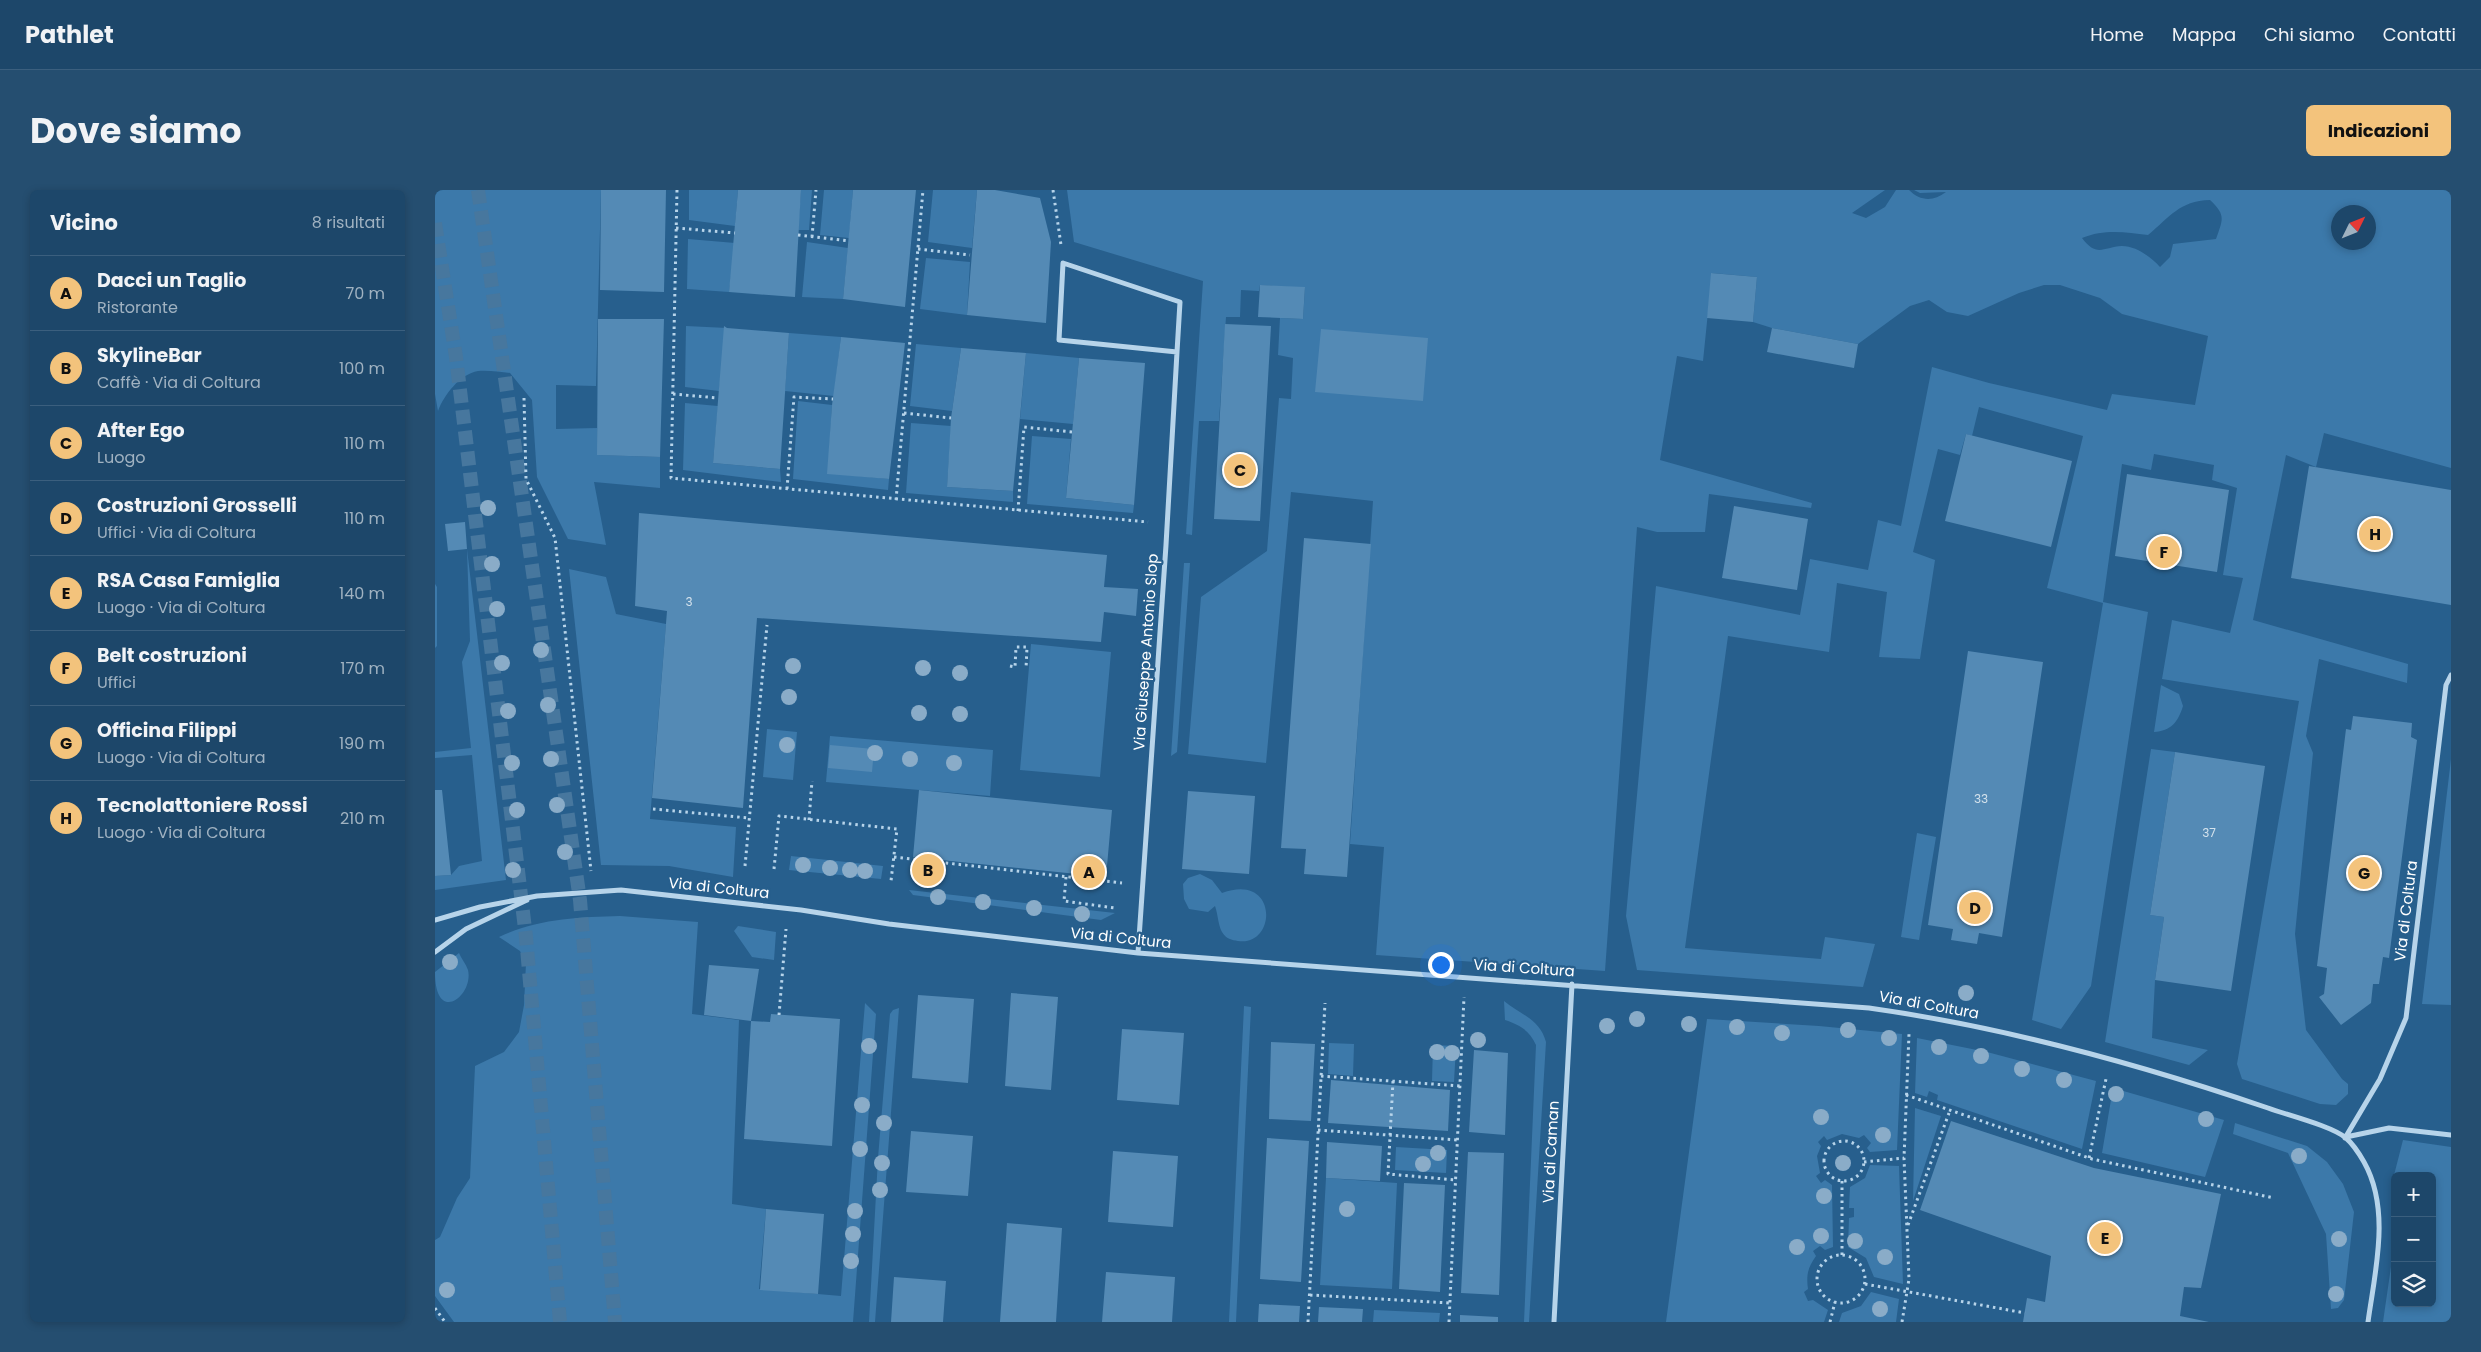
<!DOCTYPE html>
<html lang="it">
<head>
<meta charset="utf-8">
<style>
	body { margin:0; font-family:Poppins,sans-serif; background:#254e70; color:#f1f3f6 }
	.controls { position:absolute; right:15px; bottom:15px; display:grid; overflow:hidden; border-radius:8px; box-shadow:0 2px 8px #0003 }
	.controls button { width:45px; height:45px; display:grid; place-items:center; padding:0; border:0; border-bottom:1px solid #3b5f7e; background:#1d476a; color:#f1f3f6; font:25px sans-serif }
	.compass { position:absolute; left:1896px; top:15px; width:45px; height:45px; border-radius:50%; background:#1d476a; box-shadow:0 2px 8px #0003; rotate:47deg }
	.you { position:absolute; left:1005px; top:774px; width:18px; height:18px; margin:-12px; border:4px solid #fff; border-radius:50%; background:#1a73e8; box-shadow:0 0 0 8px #1a73e833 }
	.badge { display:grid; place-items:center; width:32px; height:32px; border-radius:50%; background:#f3c37c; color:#111; font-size:16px; font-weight:700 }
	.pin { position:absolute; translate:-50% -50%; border:2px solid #fff; box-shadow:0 1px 5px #0006 }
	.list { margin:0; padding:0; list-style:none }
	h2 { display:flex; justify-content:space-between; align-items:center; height:65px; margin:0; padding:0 20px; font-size:21px }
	h2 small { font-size:16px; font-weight:400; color:#a0b2c1 }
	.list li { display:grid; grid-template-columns:32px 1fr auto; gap:15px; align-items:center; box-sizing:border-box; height:75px; padding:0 20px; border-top:1px solid #3b5f7e }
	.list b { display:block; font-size:19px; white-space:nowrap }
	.list p { margin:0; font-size:16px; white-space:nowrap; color:#a0b2c1 }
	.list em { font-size:16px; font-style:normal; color:#a0b2c1 }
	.icon { flex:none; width:28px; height:28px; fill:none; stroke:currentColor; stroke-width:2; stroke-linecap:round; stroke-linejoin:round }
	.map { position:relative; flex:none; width:2016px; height:1132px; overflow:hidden; border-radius:8px }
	header { display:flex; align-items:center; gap:30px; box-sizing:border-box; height:70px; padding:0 25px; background:#1d476a; border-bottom:1px solid #3b5f7e }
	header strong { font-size:24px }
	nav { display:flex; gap:28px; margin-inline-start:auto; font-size:18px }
	.intro { display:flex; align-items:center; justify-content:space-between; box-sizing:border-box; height:120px; padding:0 30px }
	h1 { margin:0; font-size:35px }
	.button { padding:12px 22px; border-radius:8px; background:#f3c37c; color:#111; font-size:18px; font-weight:700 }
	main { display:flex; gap:30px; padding:0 30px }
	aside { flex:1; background:#1d476a; border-radius:8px; box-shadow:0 2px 8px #0003 }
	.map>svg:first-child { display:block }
	.green { fill:#3c79aa; fill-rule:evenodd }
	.building { fill:#548ab5 }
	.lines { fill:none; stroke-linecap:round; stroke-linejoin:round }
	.trunk-tunnel { stroke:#47779e; stroke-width:14; stroke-dasharray:14 7; stroke-linecap:butt }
	.path { stroke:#b7d4ea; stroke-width:3; stroke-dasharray:2.5 4; stroke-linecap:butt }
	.minor { stroke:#b7d4ea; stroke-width:5 }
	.tree { fill:#8aacc8 }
	.labels { text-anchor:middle; stroke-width:4.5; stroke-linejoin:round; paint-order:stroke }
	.number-label { font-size:12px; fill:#d4e2ec }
	.street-label { font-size:15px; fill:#fff; stroke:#275f8d }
</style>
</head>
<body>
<header>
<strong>Pathlet</strong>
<nav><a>Home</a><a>Mappa</a><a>Chi siamo</a><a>Contatti</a></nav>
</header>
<div class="intro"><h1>Dove siamo</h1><a class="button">Indicazioni</a></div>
<main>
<aside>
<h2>Vicino<small>8 risultati</small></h2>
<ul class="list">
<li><span class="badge">A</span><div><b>Dacci un Taglio</b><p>Ristorante</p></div><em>70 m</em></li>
<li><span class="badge">B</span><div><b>SkylineBar</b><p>Caffè · Via di Coltura</p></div><em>100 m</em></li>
<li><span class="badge">C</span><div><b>After Ego</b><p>Luogo</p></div><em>110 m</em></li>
<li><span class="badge">D</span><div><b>Costruzioni Grosselli</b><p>Uffici · Via di Coltura</p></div><em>110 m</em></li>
<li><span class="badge">E</span><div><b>RSA Casa Famiglia</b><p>Luogo · Via di Coltura</p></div><em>140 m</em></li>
<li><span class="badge">F</span><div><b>Belt costruzioni</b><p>Uffici</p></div><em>170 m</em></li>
<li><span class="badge">G</span><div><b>Officina Filippi</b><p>Luogo · Via di Coltura</p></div><em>190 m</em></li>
<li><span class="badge">H</span><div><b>Tecnolattoniere Rossi</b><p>Luogo · Via di Coltura</p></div><em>210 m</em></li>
</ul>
</aside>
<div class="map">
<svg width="2016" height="1132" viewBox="0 0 2016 1132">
	<rect width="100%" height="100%" fill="#275f8d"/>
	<path class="green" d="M0,0H166L161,196L121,195V239L162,238L163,265L225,267V298L159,292L171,355L133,349L102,287L97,210L75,183C65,182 53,180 43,181C25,184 9,205 3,221L0,204Z
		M254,0H303L300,36L254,30Z
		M366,0H377L374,40H363Z
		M389,0H418L414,48L385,45Z
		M498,0H542L537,58L493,52Z
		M632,0H1450L1417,23L1431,28L1450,17L1461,0H1474C1485,11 1498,12 1511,2L1485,3L1479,0H2016V278L1889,243L1881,277L1851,265L1818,430L1973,474L1972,493L1884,469L1871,546L1878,563L1860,744L1871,840L1907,889L1913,894V904L1901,915L1885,914L1807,889L1802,874L1864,511L1727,489L1737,430L1795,443L1808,388L1788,385L1802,298L1777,290L1779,275L1719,264L1716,280L1687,274L1668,412L1713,422L1656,796L1626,839L1597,830L1668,413L1612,398L1648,246L1544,217L1537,246L1531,244L1525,265L1503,259L1478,362L1500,370L1485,469L1444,467L1452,402L1402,393L1394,462L1293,446L1250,758L1386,769L1390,747L1440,754L1428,797L1202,780L1191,726L1221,396L1365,425L1375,369L1433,380L1443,330L1466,336L1497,177L1554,193L1672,220L1677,204L1760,215L1773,146L1687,124L1665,108L1625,95H1609L1584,103L1533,126L1512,122L1494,110L1475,116L1423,154L1337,138L1318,132L1322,87L1277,83L1268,171L1242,166L1225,270L1377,313L1376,318L1274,304L1270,342H1222L1202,337L1170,781L941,765L949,657L915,654L938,311L856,302L831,573L753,564L766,407L832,361L844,208L856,209L858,168L843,165L845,128L868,129L870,98L825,95L824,101L806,100L805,127H791L784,231H764L757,345L751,344L768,91L639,52ZM1775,10C1791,25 1788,29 1781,49L1738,54L1735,67L1725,77C1716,67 1701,56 1687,56C1668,57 1662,68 1647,48C1669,39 1690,42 1713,45C1735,27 1744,11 1775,10ZM1904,22H1934V52H1904Z
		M253,49L300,53L294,102L252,99Z
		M372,52L413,58L408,109L367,107Z
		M491,68L535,72L532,125L485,119Z
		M251,136L292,138L284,201L250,197Z
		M354,143L406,147L399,206L350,201Z
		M481,154L526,158L517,221L475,216Z
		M591,163L644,168L638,234L585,229Z
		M363,211L397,215L393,283L454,289L453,300L358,289Z
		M250,213L283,216L278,273L345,279L346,292L248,280Z
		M476,233L516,236L512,297L578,301V312L471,303Z
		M597,246L636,249L631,308L699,315L698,323L592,314Z
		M32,359L71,690L0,700V686L16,685L24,676L47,671L37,565L0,568V562L36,558L27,472L35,451Z
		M749,373H755L742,562L736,566Z
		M134,379L171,387L181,424L231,434L215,629L301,637L298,687L234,676L166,675Z
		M0,394L2,397V456L0,458Z
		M596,454L676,462L665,587L585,580Z
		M1726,495L1744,504L1748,516C1743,532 1736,541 1719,542Z
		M332,539L362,542L358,590L328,587Z
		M395,546L558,560L555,606L391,592Z
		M1716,559L1740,562L1715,725L1729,727L1720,790L1717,848L1773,860L1754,875L1670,852Z
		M2016,569V815L1987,814Z
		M1482,643L1501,647L1484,750L1466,747Z
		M356,666L448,676L446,689L354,680Z
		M765,684L777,690L787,703C844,682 842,757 803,751C797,750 791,749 787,742C783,735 783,724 780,716L773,722L754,719L749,709L748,694L753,688Z
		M474,700L680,723L666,730L478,705Z
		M185,726L263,732L257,824L304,830L297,1014L331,1019L324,1099L406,1106L430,813L441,824L418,1132H19L0,1106V1050L5,1047L22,1008L35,988L40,876L69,862L84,842L89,815L91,773L85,761L64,747C101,729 143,727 185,726Z
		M303,736L341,742L339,770L317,767L299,741Z
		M24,763C26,768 31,774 33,780C39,806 0,836 0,782Z
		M1069,811C1086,825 1105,829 1111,852L1094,1132H1089L1101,855C1094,840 1085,835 1070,830Z
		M809,816L816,817L801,1132H794Z
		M464,818L440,1132H434L443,968L455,824L458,820Z
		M1272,829L1384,836L1467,844L1462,960L1435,962L1432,958L1436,953L1429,945L1424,948L1407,944L1392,950L1389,946L1383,952L1386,956L1382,966L1385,983L1381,986L1386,993L1390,990L1397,995L1398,1057L1390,1060L1385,1056L1378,1061L1381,1066C1373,1077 1371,1085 1373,1099L1369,1102L1373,1111L1378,1110L1393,1120L1389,1132H1231Z
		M1482,848L1552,862L1661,891L1647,959L1502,910L1503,905L1494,901L1492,907L1480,903Z
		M894,853L919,854L918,886L893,884Z
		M998,855L1021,856L1019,892L997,891Z
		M1678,898L1789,930L1770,987L1667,963Z
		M1480,918L1506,926L1478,1011Z
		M1800,933L1872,956L1892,972L1908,994L1919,1022L1909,1110L1903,1118L1896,1119L1891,1044L1853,963L1798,944Z
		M1968,950L2016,957V1132H1948L1960,1049V1113H1997V986H1960V1032L1956,997Z
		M961,957L1012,960L1011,983L960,980Z
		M1435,975L1464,976L1468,1094L1439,1087L1431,1068L1413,1057L1414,1028L1419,1027V1018H1414L1415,997L1430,988Z
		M891,988L962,993L957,1099L885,1095Z
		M1436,1102L1464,1109L1461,1132H1404L1407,1123L1426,1116Z
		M939,1120L1005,1123L1004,1132H938Z"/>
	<path class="building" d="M166,0H231L229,102L165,100Z
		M303,0H366L360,107L294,102Z
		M418,0H481L470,117L408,109Z
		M542,0H560L605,8L616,52L611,133L532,125Z
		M1276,83L1322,87L1318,132L1272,128Z
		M825,95L870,97L868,129L823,127Z
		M163,129H229L225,267L162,265Z
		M790,134L836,136L825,331L779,329Z
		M289,136L292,138L354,143L345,279L278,273Z
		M1337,138L1423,154L1419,178L1332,162Z
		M886,139L993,148L988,211L880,202Z
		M406,147L470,153L454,289L392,284L397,215Z
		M526,158L591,163L578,301L512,297L516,228Z
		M644,168L710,173L699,315L631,308Z
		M1531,244L1637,271L1616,357L1510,331Z
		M1874,276L2016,300V415L1856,388Z
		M1692,284L1794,300L1782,382L1680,366Z
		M1299,316L1373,329L1362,400L1287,388Z
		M204,323L672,365L669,397L703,399L701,426L669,422L666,452L322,428L308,618L217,608L232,421L200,416Z
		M30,332L32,359L13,361L10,334Z
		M869,348L936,354L912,687L869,684L871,659L846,658Z
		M1533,461L1608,472L1567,747L1544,743L1542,754L1516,750L1518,739L1493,735Z
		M1918,526L1977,533L1976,547L1982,550L1954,768L1948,767L1944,794H1938L1936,813L1906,835L1884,807L1889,804L1892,778L1882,776L1911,539L1916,540Z
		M395,555L439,559L437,582L393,578Z
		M1740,562L1830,576L1796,801L1720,790L1729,727L1715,725Z
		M0,600H7L16,685L0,686Z
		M484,600L677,620L671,687L478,667Z
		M753,601L820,606L814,684L747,679Z
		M274,775L324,779L316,831L335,832L336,824L405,829L397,956L309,949L316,831L269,825Z
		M576,803L623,807L616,900L570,896Z
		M483,805L539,809L533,893L477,888Z
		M687,839L749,843L744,915L682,910Z
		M836,852L880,854L876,931L834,929Z
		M1039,860L1073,863L1070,945L1034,942Z
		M896,890L1015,900L1013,941L893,933Z
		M1516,931L1659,978L1786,1004L1766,1098L1749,1097L1745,1126L1774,1132H1588L1592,1108L1610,1112L1616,1066L1485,1020Z
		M476,941L538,946L533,1006L471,1002Z
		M832,948L874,951L866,1092L825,1089Z
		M892,952L947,956L945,991L891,988Z
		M678,961L743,966L738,1037L673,1032Z
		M1033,962L1069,963L1064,1105L1026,1103Z
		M969,993L1010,995L1005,1102L964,1099Z
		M331,1019L389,1024L383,1104L325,1100Z
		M572,1033L627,1038L621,1132H565Z
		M671,1082L740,1087L737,1132H667Z
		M459,1087L511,1091L508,1132H456Z
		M824,1114L865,1116L864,1132H823Z
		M884,1117L928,1119L927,1132H883Z
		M1025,1125L1063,1127V1132H1025Z"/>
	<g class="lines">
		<path class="trunk-tunnel" d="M43,0L145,710L180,1132
			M0,33L21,167L91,747L125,1132"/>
		<path class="path" d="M242,0L236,288L713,332
			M618,0L626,55
			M241,38L300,43
			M363,45L414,51
			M377,47L381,0
			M483,59L535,65
			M238,204L283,208
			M89,208L91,289L120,348L156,681
			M469,223L516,228
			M352,299L359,207L398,209
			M461,310L488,0
			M583,321L589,237L637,242
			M575,476L580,477L581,457H592L591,479
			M218,619L314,628
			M374,630L377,591
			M459,667L687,693
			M310,676L332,435
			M339,679L344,626L462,639L456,691
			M631,687L629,711L680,718
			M344,825L351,739
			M886,886L1025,896
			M958,891L953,984L1021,990
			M1471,905L1657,969L1839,1008
			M883,940L1023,950
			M1389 971a20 20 0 1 1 40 0a20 20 0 1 1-40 0Z
			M1654,968L1671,889
			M1429,972L1469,968
			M1473,1035L1514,923
			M1382 1089a24 24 0 1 1 48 0a24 24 0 1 1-48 0Z
			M1407,1065V991
			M1430,1094L1590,1123
			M875,1105L1015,1113
			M0,1118L10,1132
			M873,1132L890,813
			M1014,1132L1029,807
			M1395,1132L1400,1112
			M1467,1132L1474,1089L1469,968L1474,844"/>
		<path class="minor" d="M628,73L745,112L742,162L624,150Z
			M0,730L45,717L102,706L186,700L366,720L454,734L703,763L1434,818C1570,837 1704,874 1833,918C1852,925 1897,936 1911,948C1918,954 1925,965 1929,972C1956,1020 1940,1081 1933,1132
			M0,762L31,739L92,710
			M703,763L731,355L742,162
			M1911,947L1954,938L2016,945
			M1910,948L1945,889L1971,828L2011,495L2016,485
			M1119,1132L1137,794"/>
	</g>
	<g class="tree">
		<circle cx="53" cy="318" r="8"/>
		<circle cx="57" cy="374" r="8"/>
		<circle cx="62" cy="419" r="8"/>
		<circle cx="106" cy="460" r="8"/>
		<circle cx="67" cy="473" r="8"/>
		<circle cx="358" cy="476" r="8"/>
		<circle cx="488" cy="478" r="8"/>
		<circle cx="525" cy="483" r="8"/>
		<circle cx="354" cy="507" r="8"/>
		<circle cx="113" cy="515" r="8"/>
		<circle cx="73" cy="521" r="8"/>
		<circle cx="484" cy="523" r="8"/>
		<circle cx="525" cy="524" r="8"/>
		<circle cx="352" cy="555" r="8"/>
		<circle cx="440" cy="563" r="8"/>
		<circle cx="116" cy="569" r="8"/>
		<circle cx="475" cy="569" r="8"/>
		<circle cx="77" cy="573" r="8"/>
		<circle cx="519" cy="573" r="8"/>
		<circle cx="122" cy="615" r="8"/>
		<circle cx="82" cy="620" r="8"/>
		<circle cx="130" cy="662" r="8"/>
		<circle cx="368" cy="675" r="8"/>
		<circle cx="395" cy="678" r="8"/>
		<circle cx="78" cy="680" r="8"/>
		<circle cx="415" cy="680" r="8"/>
		<circle cx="430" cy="681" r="8"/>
		<circle cx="503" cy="707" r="8"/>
		<circle cx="548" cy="712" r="8"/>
		<circle cx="599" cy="718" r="8"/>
		<circle cx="647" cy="724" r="8"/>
		<circle cx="15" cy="772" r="8"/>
		<circle cx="1531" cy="803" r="8"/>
		<circle cx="1202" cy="829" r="8"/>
		<circle cx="1254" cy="834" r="8"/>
		<circle cx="1172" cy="836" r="8"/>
		<circle cx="1302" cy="837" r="8"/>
		<circle cx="1413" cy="840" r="8"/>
		<circle cx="1347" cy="843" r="8"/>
		<circle cx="1454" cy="848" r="8"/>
		<circle cx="1043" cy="850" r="8"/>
		<circle cx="434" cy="856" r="8"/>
		<circle cx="1504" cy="857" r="8"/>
		<circle cx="1002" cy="862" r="8"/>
		<circle cx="1017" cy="863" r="8"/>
		<circle cx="1546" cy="866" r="8"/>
		<circle cx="1587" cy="879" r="8"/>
		<circle cx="1629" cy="890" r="8"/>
		<circle cx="1681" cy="904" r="8"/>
		<circle cx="427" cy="915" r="8"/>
		<circle cx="1386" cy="927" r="8"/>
		<circle cx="1771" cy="929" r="8"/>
		<circle cx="449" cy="933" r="8"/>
		<circle cx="1448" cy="945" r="8"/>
		<circle cx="425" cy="959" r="8"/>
		<circle cx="1003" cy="963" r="8"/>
		<circle cx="1864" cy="966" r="8"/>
		<circle cx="447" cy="973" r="8"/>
		<circle cx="1408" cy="973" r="8"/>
		<circle cx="988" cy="974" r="8"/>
		<circle cx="445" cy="1000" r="8"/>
		<circle cx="1389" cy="1006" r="8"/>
		<circle cx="912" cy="1019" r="8"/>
		<circle cx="420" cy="1021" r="8"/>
		<circle cx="418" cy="1044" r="8"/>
		<circle cx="1386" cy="1046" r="8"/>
		<circle cx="1904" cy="1049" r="8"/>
		<circle cx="1420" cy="1051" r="8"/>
		<circle cx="1362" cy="1057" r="8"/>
		<circle cx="1450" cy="1067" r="8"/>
		<circle cx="416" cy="1071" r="8"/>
		<circle cx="12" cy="1100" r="8"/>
		<circle cx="1901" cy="1104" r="8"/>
		<circle cx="1445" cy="1119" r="8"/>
	</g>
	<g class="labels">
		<g class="number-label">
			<text x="254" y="416">3</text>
			<text x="1546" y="613">33</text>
			<text x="1774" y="647">37</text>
		</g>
		<g class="street-label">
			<text transform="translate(711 462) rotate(-86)" y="5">Via Giuseppe Antonio Slop</text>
			<text transform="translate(284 698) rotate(6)" y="5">Via di Coltura</text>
			<text transform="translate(1971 721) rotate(-83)" y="5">Via di Coltura</text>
			<text transform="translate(686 748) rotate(6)" y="5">Via di Coltura</text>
			<text transform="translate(1089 778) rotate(4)" y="5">Via di Coltura</text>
			<text transform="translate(1494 815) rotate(10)" y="5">Via di Coltura</text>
			<text transform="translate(1116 962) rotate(-87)" y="5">Via di Caman</text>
		</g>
	</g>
</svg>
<div class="controls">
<button>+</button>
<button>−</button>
<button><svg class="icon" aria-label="layers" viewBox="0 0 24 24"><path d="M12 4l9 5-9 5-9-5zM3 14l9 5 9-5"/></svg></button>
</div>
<svg class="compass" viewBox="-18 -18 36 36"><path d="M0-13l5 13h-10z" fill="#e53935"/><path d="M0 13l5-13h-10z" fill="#a0b2c1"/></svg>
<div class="you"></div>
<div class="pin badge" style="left:654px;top:682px">A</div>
<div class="pin badge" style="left:493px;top:680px">B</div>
<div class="pin badge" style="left:805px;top:280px">C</div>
<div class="pin badge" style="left:1540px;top:718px">D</div>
<div class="pin badge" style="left:1670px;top:1048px">E</div>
<div class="pin badge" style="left:1729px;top:362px">F</div>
<div class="pin badge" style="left:1929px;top:683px">G</div>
<div class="pin badge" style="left:1940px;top:344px">H</div>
</div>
</main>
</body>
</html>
